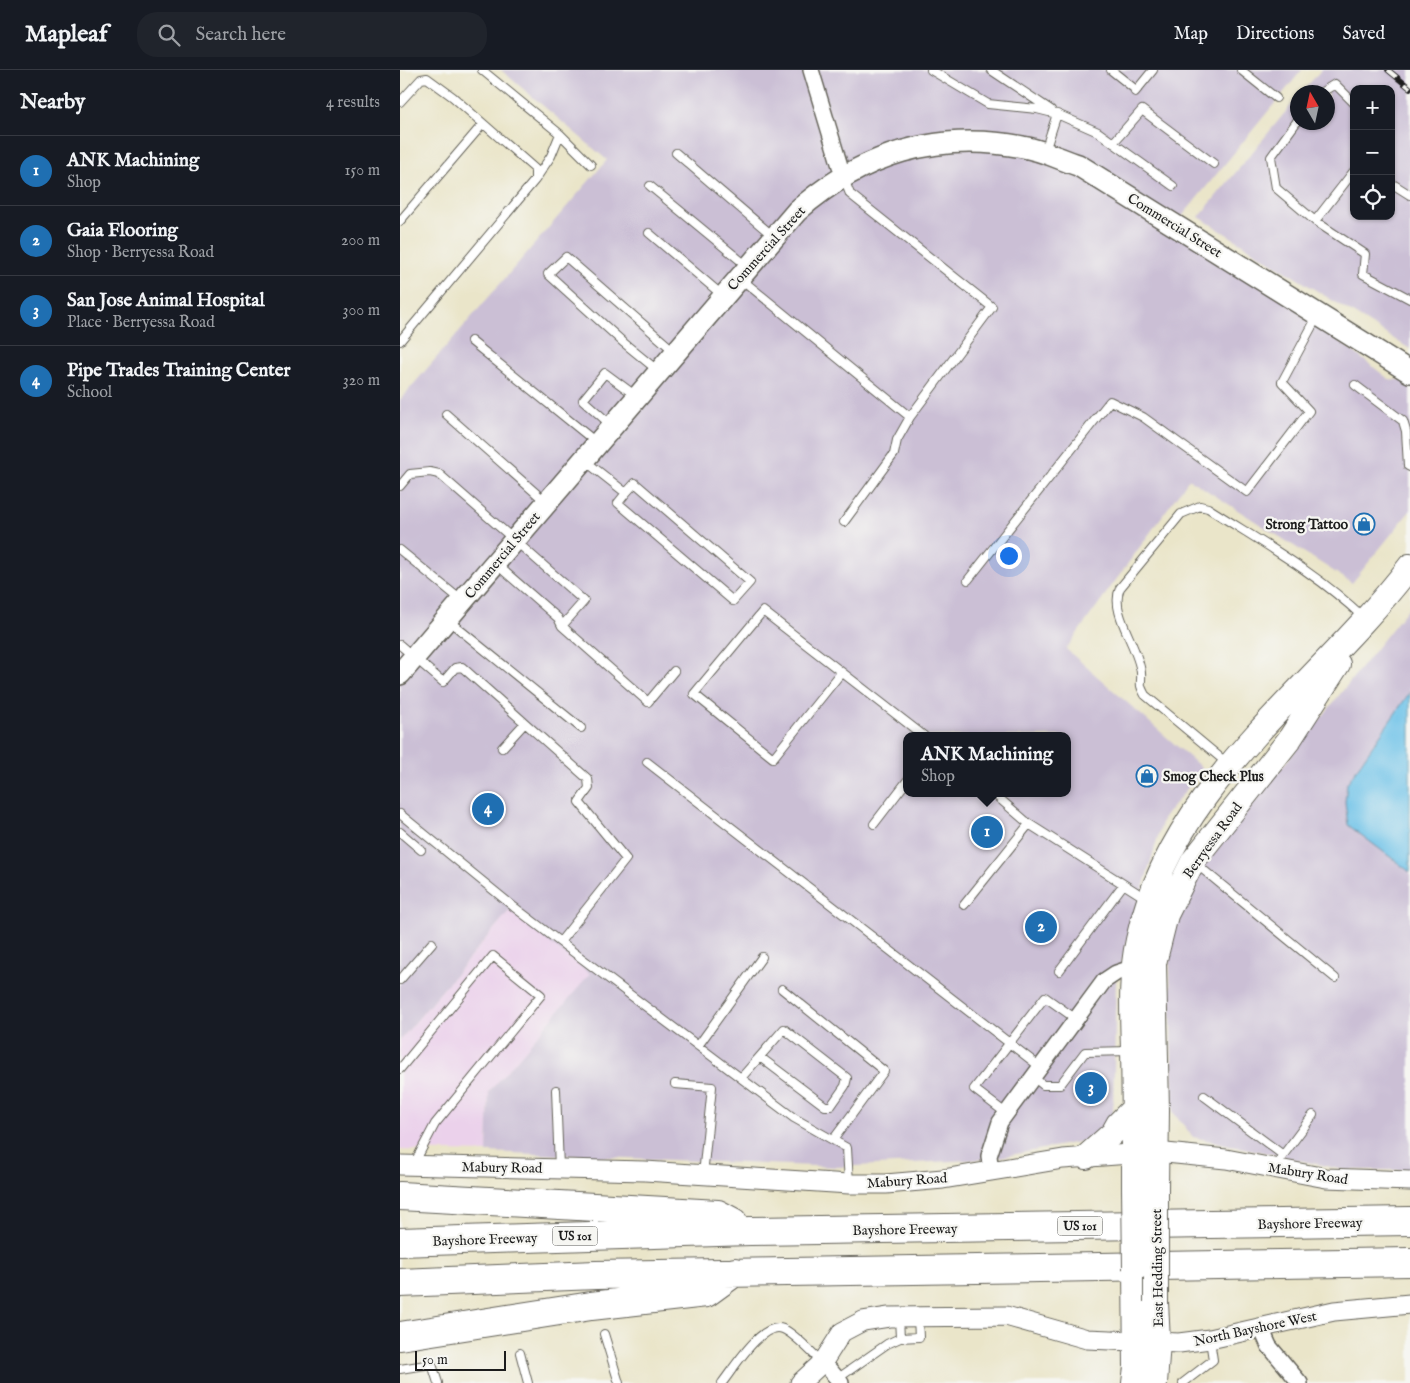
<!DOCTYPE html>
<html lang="en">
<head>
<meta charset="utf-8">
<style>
	body { margin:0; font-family:"IM FELL English",serif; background:#20242c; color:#f1f3f6 }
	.controls { position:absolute; right:15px; top:15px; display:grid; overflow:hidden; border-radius:10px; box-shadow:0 1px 4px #0004 }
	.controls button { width:45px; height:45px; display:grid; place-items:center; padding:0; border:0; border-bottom:1px solid #363941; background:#171b24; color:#f1f3f6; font:25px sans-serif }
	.compass { position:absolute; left:890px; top:15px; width:45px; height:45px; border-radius:50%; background:#171b24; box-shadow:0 1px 4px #0004; rotate:351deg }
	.scale { position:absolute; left:15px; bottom:12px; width:91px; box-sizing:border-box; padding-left:5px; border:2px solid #1c1c1c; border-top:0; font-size:14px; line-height:18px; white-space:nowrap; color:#1c1c1c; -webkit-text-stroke:4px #f6f6f2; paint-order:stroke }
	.you { position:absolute; left:608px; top:485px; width:18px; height:18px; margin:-12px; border:4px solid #fff; border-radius:50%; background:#1a73e8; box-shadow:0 0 0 8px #1a73e833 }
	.badge { display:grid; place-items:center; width:32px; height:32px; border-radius:50%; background:#1f6fb2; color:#fff; font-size:16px; font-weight:700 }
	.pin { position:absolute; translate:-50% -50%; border:2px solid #fff; box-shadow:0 1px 5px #0006 }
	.popup { position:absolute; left:503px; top:662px; width:168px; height:65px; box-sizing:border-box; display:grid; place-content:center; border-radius:10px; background:#171b24; filter:drop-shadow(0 1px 4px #0005); font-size:16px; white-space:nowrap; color:#9ea1a6 }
	.popup b { font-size:19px; color:#f1f3f6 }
	.popup::after { content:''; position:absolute; left:50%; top:100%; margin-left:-10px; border:10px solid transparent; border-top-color:#171b24 }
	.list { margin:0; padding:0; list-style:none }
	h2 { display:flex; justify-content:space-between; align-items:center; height:65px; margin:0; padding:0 20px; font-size:21px }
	h2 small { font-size:16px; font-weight:400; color:#9ea1a6 }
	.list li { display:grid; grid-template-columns:32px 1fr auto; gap:15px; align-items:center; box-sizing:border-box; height:70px; padding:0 20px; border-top:1px solid #363941 }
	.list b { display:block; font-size:19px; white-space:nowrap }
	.list p { margin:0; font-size:16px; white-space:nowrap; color:#9ea1a6 }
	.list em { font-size:16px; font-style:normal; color:#9ea1a6 }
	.icon { flex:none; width:28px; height:28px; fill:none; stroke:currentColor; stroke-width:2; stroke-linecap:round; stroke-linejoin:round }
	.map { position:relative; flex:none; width:1010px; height:1313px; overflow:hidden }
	header { display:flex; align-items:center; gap:30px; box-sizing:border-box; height:70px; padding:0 25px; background:#171b24; border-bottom:1px solid #363941 }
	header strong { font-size:24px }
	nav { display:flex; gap:28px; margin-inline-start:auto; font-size:18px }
	.search { width:350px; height:45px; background:#20242c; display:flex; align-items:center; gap:12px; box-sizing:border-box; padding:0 18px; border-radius:20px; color:#9ea1a6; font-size:19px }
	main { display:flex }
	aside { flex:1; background:#171b24 }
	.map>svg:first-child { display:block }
	.built { fill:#ebd1eb }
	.industrial { fill:#cbbfd5; fill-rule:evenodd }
	.water { fill:#6bc1e8; stroke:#446e82 }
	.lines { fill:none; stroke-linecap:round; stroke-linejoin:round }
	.service-casing { stroke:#646259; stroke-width:10 }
	.minor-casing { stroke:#646259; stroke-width:18 }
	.tertiary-casing { stroke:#646259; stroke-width:21 }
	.secondary-casing { stroke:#646259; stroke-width:24 }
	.primary-casing { stroke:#646259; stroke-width:26 }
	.motorway-casing { stroke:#646259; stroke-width:30 }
	.service { stroke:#fff; stroke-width:8 }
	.minor { stroke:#fff; stroke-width:15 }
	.tertiary { stroke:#fff; stroke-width:19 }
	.secondary { stroke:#fff; stroke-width:21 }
	.primary { stroke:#fff; stroke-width:24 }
	.motorway { stroke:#fff; stroke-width:28 }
	.rail-casing { stroke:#1c1c1c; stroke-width:5.5 }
	.rail { stroke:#f6f6f2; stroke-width:4; stroke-dasharray:11; stroke-linecap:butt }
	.primary-bridge-casing { stroke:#646259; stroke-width:26; stroke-linecap:butt }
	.primary-bridge { stroke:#fff; stroke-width:24 }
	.labels { text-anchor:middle; stroke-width:4.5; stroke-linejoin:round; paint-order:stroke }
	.shield { fill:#f6f6f2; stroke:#5d5d5c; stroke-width:1 }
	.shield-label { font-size:12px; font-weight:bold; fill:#1c1c1c }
	.street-label { font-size:14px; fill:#1c1c1c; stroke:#f6f6f2 }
	.poi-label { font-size:14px; font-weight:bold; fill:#1c1c1c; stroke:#f6f6f2; text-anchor:end }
</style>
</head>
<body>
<header>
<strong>Mapleaf</strong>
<div class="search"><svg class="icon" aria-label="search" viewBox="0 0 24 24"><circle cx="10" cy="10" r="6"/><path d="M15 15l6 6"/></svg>Search here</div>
<nav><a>Map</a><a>Directions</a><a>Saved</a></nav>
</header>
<main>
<aside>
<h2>Nearby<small>4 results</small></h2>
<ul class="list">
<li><span class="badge">1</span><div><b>ANK Machining</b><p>Shop</p></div><em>150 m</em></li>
<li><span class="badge">2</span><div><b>Gaia Flooring</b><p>Shop · Berryessa Road</p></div><em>200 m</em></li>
<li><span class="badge">3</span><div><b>San Jose Animal Hospital</b><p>Place · Berryessa Road</p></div><em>300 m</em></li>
<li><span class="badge">4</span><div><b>Pipe Trades Training Center</b><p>School</p></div><em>320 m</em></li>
</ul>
</aside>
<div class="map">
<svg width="1010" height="1313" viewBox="0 0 1010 1313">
	<rect width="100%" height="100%" fill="#f6f6f2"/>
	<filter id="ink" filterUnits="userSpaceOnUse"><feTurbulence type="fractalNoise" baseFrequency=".02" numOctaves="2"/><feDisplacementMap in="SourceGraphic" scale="10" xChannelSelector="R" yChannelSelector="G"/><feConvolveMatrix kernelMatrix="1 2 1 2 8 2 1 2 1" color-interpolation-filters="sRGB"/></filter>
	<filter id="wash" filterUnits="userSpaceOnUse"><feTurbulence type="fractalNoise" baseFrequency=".0096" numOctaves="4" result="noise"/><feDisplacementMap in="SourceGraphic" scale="20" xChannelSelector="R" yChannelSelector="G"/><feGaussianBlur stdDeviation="1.12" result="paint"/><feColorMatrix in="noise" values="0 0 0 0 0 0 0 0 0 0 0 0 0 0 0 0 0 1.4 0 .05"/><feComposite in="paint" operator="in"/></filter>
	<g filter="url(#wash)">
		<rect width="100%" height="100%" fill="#eae5c9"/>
		<path class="built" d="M109,841L191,904L89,1022L87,1082L0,1080V970Z"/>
		<path class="industrial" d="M101,0H902L775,155L910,248L990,310L1010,309V441L952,513L789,409L666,579L803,699L763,749L716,911L713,1043L699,1068L590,1089L438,1097L87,1082L89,1022L190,904L109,841L0,970V330L207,90ZM507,666H667V723H507Z
			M921,0H1010V279L799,147L897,28L898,52H928V22H902ZM954,19H991V146H954Z
			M1010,536V1100H944L793,1067L773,1042L769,860L787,817Z"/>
		<path class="water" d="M1010,622V802L948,755L945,732L947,713Z"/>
	</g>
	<g filter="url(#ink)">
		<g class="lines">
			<g class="service-casing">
				<path id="service" d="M82,0L160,64L151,86L135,110
					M531,0L588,34L637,39L657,44L698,62L773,116
					M591,0L651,40
					M711,0L736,20
					M841,0L876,28
					M735,22L753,0
					M922,22L935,14L954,33
					M0,32L21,9L27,8L53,27L135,99V110L0,271
					M898,50L871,87L876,118L915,151L965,184L963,204L1010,229
					M160,64L191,95
					M713,73L742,40L814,94
					M645,81L657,44
					M276,83L373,166
					M444,109L450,124L592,237L510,347
					M991,113L1010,125
					M250,116L347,196
					M0,151L82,55
					M915,151L954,101
					M249,163L322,225
					M341,209L510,347L497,370L494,384L444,452
					M71,271L197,373
					M257,300L224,273L148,204L166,187L275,282
					M955,315L1003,351L1006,361L1008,396L1010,397
					M46,344L146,432
					M211,355L183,330L205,303L236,326
					M184,390L226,423L218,433L333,531L350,512L235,413L226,423
					M0,416L10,404L30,402L39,404L184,531L162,556
					M0,480L61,530
					M96,494L158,548L162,556L248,632L274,601
					M568,510L710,331L743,347L847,422L909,341L882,312L918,245
					M49,551L181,658
					M0,575L43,612L55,598L62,597L188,709L189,718L179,732L226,789L160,872L394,1048L447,1078L449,1114
					M441,603L373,688L294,624L363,541L524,666
					M102,678L124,654
					M247,692L639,996
					M828,694L745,625C738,612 742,615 741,603C739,577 709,543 720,518L781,444L800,436L808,438C861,472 917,503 963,547
					M593,723L629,754L747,829
					M0,744L114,837L160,872
					M474,754L507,711
					M0,762L21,780
					M795,793L935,908
					M564,835L629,754
					M659,901L723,815
					M0,910L32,873
					M382,919L484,1001L433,1070
					M298,976L362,887
					M0,999L93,886L141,925L35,1054L14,1094
					M632,1006L643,1015H660L685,982L731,981
					M341,1008L384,959L447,1008L445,1016L431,1036H425L360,987
					M275,1014L312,1017L303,1105
					M156,1020L159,1098
					M804,1026L883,1085
					M607,1044L574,1019L645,927L676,949
					M881,1088L913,1045
					M204,1264L219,1313
					M500,1268L519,1267L518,1248
					M120,1283L128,1313
					M0,1299L32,1294L38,1313
					M437,1309L487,1274L500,1268L499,1248
					M322,1313C334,1298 362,1251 383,1259C394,1263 412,1283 422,1292
					M783,1313L813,1290L810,1270"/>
			</g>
			<g class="minor-casing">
				<path id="minor" d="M411,0L443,106
					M591,1101L589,1086L600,1052L704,911L716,903L734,897
					M861,1258L869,1276L900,1313
					M423,1292L441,1313"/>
			</g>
			<g class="tertiary-casing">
				<path id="tertiary" d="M0,1095L245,1101L449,1114H486L543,1109L663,1089L756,1082L826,1089L926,1108L1010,1111
					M400,1313L423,1292L442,1262L463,1251L489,1247L606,1246L687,1269L779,1273L810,1269L934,1241L1010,1234"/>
			</g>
			<g class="secondary-casing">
				<path id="secondary" d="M0,604L397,141C463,83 537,61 623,77C642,80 660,89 678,95L1010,302"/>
			</g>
			<g class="primary-casing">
				<path id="primary" d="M686,1087L713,1063L718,1054L734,1038
					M756,1118L757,1040L754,893L766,845L793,791L889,670L938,594
					M734,1119C734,1072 734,1026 733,979C732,943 730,905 738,870C771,713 918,617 1010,496
					M734,1313L736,1297L735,1199
					M755,1313L758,1272L756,1232"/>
			</g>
			<g class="motorway-casing">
				<path id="motorway" d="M0,1126L318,1144L333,1152
					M0,1172L350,1161L1010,1151
					M0,1213L196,1205L1010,1192
					M0,1266L191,1236L306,1223L335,1202"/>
			</g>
			<use href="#service" class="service"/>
			<use href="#minor" class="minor"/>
			<use href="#tertiary" class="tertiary"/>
			<use href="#secondary" class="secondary"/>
			<use href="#primary" class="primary"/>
			<use href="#motorway" class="motorway"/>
			<g class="rail-casing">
				<path id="rail" d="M988,0L1010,18"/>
			</g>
			<use href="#rail" class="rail"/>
			<g class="primary-bridge-casing">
				<path id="primary-bridge" d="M756,1118V1232
					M734,1119L735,1199"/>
			</g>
			<use href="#primary-bridge" class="primary-bridge"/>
		</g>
	</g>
	<defs>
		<g id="shop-ring" transform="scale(1.125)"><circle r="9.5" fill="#f6f6f2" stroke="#1f6fb2" stroke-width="1.5"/><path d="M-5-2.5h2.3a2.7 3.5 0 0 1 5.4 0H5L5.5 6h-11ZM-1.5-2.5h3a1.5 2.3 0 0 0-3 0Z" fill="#1f6fb2"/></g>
	</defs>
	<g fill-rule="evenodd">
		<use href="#shop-ring" x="964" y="454"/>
		<use href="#shop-ring" x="747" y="706"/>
	</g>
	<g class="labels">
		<g class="shield">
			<rect x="657.5" y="1146.5" width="45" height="19" rx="4"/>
			<rect x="152.5" y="1156.5" width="45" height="19" rx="4"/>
		</g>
		<g class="shield-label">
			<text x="680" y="1160">US 101</text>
			<text x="175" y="1170">US 101</text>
		</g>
		<g class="street-label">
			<text transform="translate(775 155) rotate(32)" y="5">Commercial Street</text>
			<text transform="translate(366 178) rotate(-48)" y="5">Commercial Street</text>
			<text transform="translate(102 485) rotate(-50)" y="5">Commercial Street</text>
			<text transform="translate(812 770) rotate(-54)" y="5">Berryessa Road</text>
			<text transform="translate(102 1097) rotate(1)" y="5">Mabury Road</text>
			<text transform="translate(908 1103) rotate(9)" y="5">Mabury Road</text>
			<text transform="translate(507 1110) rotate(-4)" y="5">Mabury Road</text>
			<text transform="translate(910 1153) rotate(-1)" y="5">Bayshore Freeway</text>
			<text transform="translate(505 1159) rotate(-1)" y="5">Bayshore Freeway</text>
			<text transform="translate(85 1169) rotate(-2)" y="5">Bayshore Freeway</text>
			<text transform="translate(757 1198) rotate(-91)" y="5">East Hedding Street</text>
			<text transform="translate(855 1258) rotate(-12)" y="5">North Bayshore West</text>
		</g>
		<g class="poi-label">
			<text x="948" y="459">Strong Tattoo</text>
			<text x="763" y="711" text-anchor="start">Smog Check Plus</text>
		</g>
	</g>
</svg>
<div class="controls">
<button>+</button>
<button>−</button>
<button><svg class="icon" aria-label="locate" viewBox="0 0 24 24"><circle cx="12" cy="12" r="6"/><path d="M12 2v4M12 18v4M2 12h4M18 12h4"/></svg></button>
</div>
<svg class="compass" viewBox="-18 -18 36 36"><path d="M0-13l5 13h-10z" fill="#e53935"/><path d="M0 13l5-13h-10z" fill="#9ea1a6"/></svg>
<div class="scale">50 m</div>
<div class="you"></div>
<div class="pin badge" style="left:587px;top:762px">1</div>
<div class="popup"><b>ANK Machining</b>Shop</div>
<div class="pin badge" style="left:641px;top:857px">2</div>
<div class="pin badge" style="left:691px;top:1018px">3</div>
<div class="pin badge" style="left:88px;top:739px">4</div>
</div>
</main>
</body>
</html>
